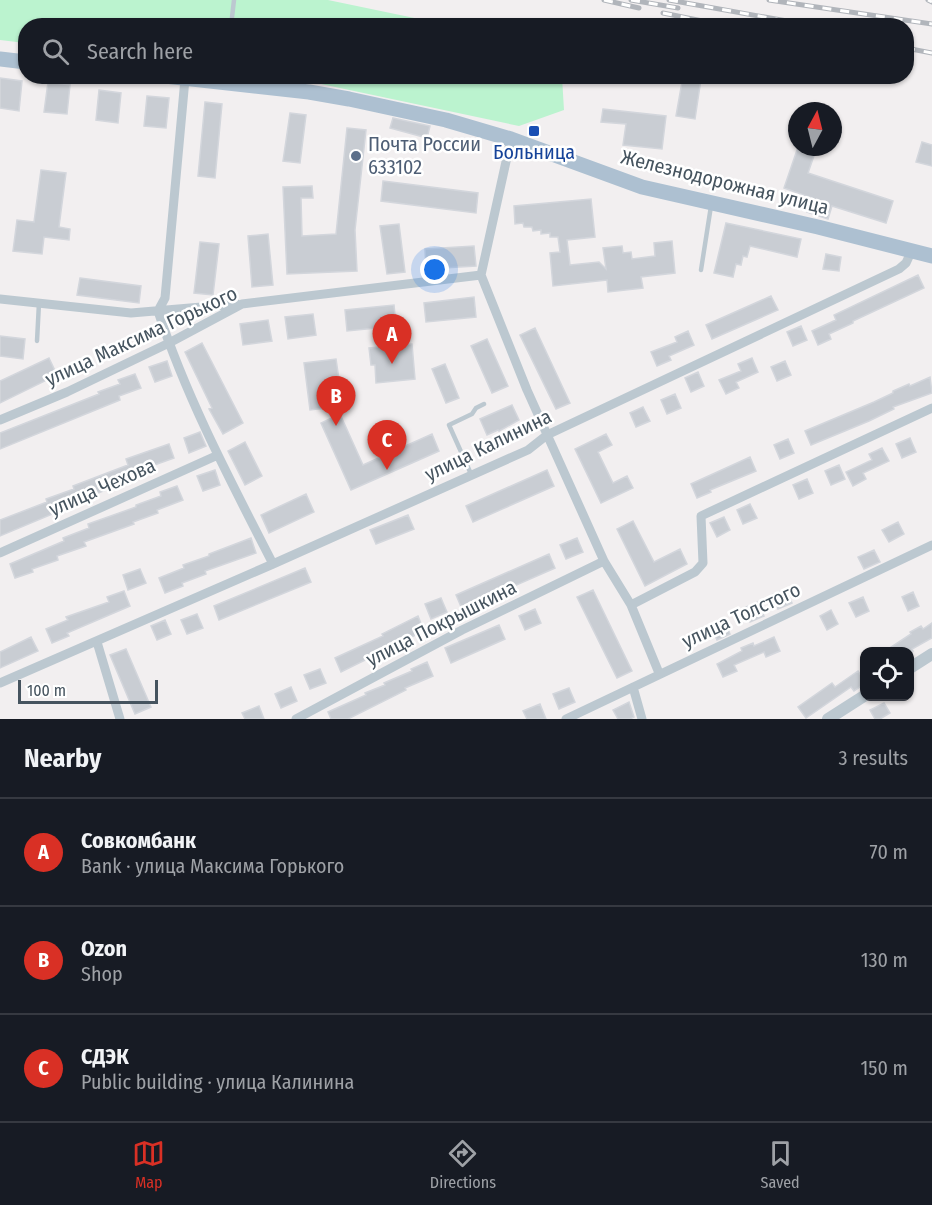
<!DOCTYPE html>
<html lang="en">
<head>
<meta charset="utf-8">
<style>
	body { margin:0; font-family:"Fira Sans Condensed",sans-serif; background:#20242c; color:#f1f3f6 }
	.controls { position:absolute; right:18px; bottom:18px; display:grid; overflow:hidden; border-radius:12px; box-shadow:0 2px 4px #0004 }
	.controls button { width:54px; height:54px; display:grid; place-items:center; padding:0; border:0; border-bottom:2px solid #363941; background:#171b24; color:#f1f3f6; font:30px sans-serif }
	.compass { position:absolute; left:788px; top:102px; width:54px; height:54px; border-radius:50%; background:#171b24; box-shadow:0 2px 4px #0004; rotate:7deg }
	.scale { position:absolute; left:18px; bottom:15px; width:140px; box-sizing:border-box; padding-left:6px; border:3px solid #46545f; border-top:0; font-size:16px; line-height:21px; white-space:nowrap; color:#46545f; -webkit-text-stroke:4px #fff; paint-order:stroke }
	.you { position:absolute; left:435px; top:270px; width:21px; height:21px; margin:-15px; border:4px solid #fff; border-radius:50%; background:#1a73e8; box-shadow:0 0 0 9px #1a73e833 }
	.badge { display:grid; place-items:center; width:39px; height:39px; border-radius:50%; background:#d93025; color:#fff; font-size:20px; font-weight:700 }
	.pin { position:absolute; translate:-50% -50px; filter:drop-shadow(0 2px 3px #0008) }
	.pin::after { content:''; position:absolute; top:32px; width:21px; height:18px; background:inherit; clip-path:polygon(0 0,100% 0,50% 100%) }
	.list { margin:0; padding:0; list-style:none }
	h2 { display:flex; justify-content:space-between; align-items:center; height:78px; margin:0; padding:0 24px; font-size:26px }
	h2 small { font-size:20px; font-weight:400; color:#9ea1a6 }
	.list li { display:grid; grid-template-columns:39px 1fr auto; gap:18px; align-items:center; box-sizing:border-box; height:108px; padding:0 24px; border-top:2px solid #363941 }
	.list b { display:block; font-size:22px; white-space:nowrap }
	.list p { margin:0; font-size:20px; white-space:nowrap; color:#9ea1a6 }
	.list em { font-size:20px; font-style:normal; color:#9ea1a6 }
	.icon { flex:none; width:33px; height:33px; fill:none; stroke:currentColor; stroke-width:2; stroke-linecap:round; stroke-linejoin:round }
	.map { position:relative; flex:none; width:932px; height:719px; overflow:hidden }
	.search { position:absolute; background:#171b24; box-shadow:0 2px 4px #0004; left:18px; right:18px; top:18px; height:66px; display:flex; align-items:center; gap:15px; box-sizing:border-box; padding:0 21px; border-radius:24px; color:#9ea1a6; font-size:22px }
	.sheet { height:402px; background:#171b24 }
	nav { display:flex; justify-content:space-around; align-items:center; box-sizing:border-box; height:84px; border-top:2px solid #363941; background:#171b24; font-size:16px; color:#9ea1a6 }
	nav a { display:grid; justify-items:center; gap:3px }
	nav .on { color:#d93025 }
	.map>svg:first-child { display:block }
	.green { fill:#bbf3cf }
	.building { fill:#c9cdd3; stroke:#d3d6dc; stroke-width:1.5 }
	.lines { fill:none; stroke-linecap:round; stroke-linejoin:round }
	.service { stroke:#bcc8d0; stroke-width:4.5 }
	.minor { stroke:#bcc8d0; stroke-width:9 }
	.tertiary { stroke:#bcc8d0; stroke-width:12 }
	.primary { stroke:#adc0d1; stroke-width:15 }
	.rail-casing { stroke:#b1b5bb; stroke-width:5 }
	.rail { stroke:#fff; stroke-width:3; stroke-dasharray:9; stroke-linecap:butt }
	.transit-dot { fill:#1a4fb4; stroke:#fff; stroke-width:2 }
	.service-dot { fill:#5c6f8a; stroke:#fff; stroke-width:2 }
	.labels { text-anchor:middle; stroke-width:5; stroke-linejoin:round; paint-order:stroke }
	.service-label { font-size:20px; fill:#4e5e75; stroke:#fff; text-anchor:start }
	.transit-label { font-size:20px; fill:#164399; stroke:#fff }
	.street-label { font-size:20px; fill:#46545f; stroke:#fff }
</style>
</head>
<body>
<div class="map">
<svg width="932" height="719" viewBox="0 0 932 719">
	<rect width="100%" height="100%" fill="#f2eff0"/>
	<path class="green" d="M0,0H328L448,25L26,26L25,43L0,40Z
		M288,77H562L564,110L519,126Z"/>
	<path class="building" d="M683,76L701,79L695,119L676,116Z
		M0,78L22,81L19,111L0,108Z
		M48,82L70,85L67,114L44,112Z
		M99,90L121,93L118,123L96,120Z
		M147,96L169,98L166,128L144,126Z
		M205,102L222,104L215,178L198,176Z
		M603,109L666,116L662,149L623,145L626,124L601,122Z
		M290,113L306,115L300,163L283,161Z
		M393,118L430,126L427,138L390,128Z
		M347,128L366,130L355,230L357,271L287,274L283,187L312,186L313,198H301L302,236L336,234Z
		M922,142L932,145V166L916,162Z
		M798,147H817L808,173L893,201L886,223L832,206L828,219L807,212L812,198L784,188Z
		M41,170L66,173L59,227L70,229L69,240L44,237L42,254L13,251L17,220L34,222Z
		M383,181L478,193L476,213L381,201Z
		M591,199L595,237L567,240L570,265L599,262L606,269L603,248L622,246L623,253L631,252L632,259L655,256L654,243L672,241L675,273L641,277L643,288L608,292L607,280L553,286L550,253L560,252L558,237H550V233L541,234V230L533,231L532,227H524L523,223L515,224L514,206Z
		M726,223L801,239L797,257L750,246L747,257L743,256L741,265L736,264L733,277L714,273Z
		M399,224L405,272L387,274L380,226Z
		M268,234L273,285L252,287L248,236Z
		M200,242L219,244L213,295L194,293Z
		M474,246L476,266L426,269L425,249Z
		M826,254L841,257L839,271L823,269Z
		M918,275L924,288L853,321V323L829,334L831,339L818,345L812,331L836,320L834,315Z
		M80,278L141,286L139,303L77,295Z
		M771,296L778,310L712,339L706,325Z
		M474,297L476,317L426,322L424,303Z
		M394,305L396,326L347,331L345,310Z
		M313,314L316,335L288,339L285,317Z
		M268,320L272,341L243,345L240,324Z
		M801,326L807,340L793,346L787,332Z
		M535,328L570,403L556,409L520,335Z
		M688,331L694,345L669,356L671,360L657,366L651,352L677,342L675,337Z
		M0,336L25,339L23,359L0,356Z
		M487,339L508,386L492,393L471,346Z
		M202,343L243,423L223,434L209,409L212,408L185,352Z
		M412,344L415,379L376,383L375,365H371L369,348Z
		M49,358L57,375L0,403V381Z
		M752,358L758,372L736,382L739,388L726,394L719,380L741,371L738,364Z
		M336,359L343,406L310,410L304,363Z
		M167,361L172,376L155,382L149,367Z
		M785,361L791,375L777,381L771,367Z
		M445,364L459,398L446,403L432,369Z
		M698,372L704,386L691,392L685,378Z
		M135,374L141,388L119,396L120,400L0,449V433L99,394L98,392L120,384L118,380Z
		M930,377L932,393L893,407L894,409L869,421L811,445L805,431L874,402L893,393V391L909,384L910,386Z
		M675,394L681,408L667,414L661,400Z
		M512,405L519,420L499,431L498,430L487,435L480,419Z
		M643,407L650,421L636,427L630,413Z
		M340,414L363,465L432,434L439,451L351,490L321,423Z
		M200,432L206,446L189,453L184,438Z
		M606,434L612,445L598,452L613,483L627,476L633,488L601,503L575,449Z
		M910,438L916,452L902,458L896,444Z
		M788,439L794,453L780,459L774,445Z
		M245,442L262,476L245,485L228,451Z
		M169,444L174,458L146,468L147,472L124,480L125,483L68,504L69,507L0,536V520L47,502L46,499L74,489L73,486L128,465L126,459Z
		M882,448L889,461L863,473L866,479L853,486L846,472L872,460L869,454Z
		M750,457L756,471L710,490L711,492L697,498L691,484Z
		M839,465L845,479L831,485L825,471Z
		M215,470L220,485L203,491L197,476Z
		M547,470L554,486L473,522L466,506Z
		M807,479L813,493L799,499L793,485Z
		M177,486L183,500L157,510L158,513L133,522L134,524L84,542L86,546L57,556L58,560L32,569L33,572L15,578L10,564L64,541L63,538L89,528L88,524L136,507V505L161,496L160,492Z
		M306,494L314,512L269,533L261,515Z
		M750,504L757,518L743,524L737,510Z
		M408,515L414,529L376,544L370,530Z
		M724,517L730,530L717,537L710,523Z
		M633,521L654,562L680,549L687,564L645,586L617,529Z
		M898,522L904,534L889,542L882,530Z
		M251,538L256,553L205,571L206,574L182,583L183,586L165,593L159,578L184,568L183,565L209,556V554Z
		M577,538L583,552L566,559L560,545Z
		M874,550L880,562L864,569L858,557Z
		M549,554L555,568L462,609L456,595Z
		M305,568L311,582L219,620L214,606Z
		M140,569L146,583L128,590L123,575Z
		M786,589L792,603L778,609L772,595Z
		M593,590L632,671L617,678L577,597Z
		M124,591L130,606L67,633L69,636L52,643L46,629L68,620L66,617L109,602L107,597Z
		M913,592L919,606L908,611L902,597Z
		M863,597L869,611L856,617L849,603Z
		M441,598L447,612L431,619L425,604Z
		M758,602L764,616L750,622L744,608Z
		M535,609L541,623L525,630L519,616Z
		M831,610L838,624L827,630L820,616Z
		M197,614L203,628L187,634L181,620Z
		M418,616L424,631L341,672L335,658L383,636L382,634Z
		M165,620L171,634L157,640L151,626Z
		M725,621L730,634L717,640L711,627Z
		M932,623V638L912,649L913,651H895L891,647L911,634L910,632L921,626L923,629Z
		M499,625L505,639L451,663L445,648Z
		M31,637L38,651L0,668V652Z
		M774,637L780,651L766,657L764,652L734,665L737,671L723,677L717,664L742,651L741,648L753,643L754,646Z
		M126,649L151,707L135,714L110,655Z
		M427,662L433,676L405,688L406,690L348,719H331L328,712L366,695L365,693L385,685L384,683L412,671L411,669Z
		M320,669L326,683L310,689L304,675Z
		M858,671L864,680V684L854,691L851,687L806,718L798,707L832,683L835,687Z
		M291,687L297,701L281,708L275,694Z
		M569,688L575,702L559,709L553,694Z
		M629,702L634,717L630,719H618L613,710Z
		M884,703L890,713L880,719H875L870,710Z
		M540,704L546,719H527L523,711Z
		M259,706L264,719H245L242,713Z"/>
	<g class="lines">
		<path class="service" d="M231,26L234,0
			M277,86L278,76
			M701,270L711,206
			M37,341L39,303
			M471,474L449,425L472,414L476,408L484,404"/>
		<path class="minor" d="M185,79L165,298L158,311C187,399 231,482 273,564
			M511,139L481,275L527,390L604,561L631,605L659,673
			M0,299L131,313L237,304
			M0,420L67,392L169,343L242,304L481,275
			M0,553L218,455
			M631,605L695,572L703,563L701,516L932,408
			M97,642L120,719
			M0,683L273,564L528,450L547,435L899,269L906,263L912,250
			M633,687L642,719
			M296,719L462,630L604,561
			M566,719L932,545"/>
		<path class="tertiary" d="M910,668L932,654
			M828,719L864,696"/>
		<path class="primary" d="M0,59L26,62
			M165,76L309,92L349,99L446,120L511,139L642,187L818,227L932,256"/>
		<g class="rail-casing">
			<path id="rail" d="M604,0L639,8
				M631,0L678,8
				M669,0L815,26
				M769,0L932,24
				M928,0L932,2
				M663,13L727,26
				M906,48L932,53"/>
		</g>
		<use href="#rail" class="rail"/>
	</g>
	<rect class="transit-dot" x="528" y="125" width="12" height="12" rx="3"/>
	<circle class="service-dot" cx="356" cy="156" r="6"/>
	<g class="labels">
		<g class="service-label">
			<text x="368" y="151">Почта России<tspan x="368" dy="23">633102</tspan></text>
		</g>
		<g class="transit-label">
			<text x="534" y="159">Больница</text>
		</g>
		<g class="street-label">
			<text transform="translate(725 182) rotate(14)" y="7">Железнодорожная улица</text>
			<text transform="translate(141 336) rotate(-25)" y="7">улица Максима Горького</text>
			<text transform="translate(488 445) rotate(-26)" y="7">улица Калинина</text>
			<text transform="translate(102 487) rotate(-24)" y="7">улица Чехова</text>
			<text transform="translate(741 615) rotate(-25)" y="7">улица Толстого</text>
			<text transform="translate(441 623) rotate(-27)" y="7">улица Покрышкина</text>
		</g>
	</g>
</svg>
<div class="controls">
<button><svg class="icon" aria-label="locate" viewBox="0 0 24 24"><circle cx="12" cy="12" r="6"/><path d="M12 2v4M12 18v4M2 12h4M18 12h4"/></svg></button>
</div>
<svg class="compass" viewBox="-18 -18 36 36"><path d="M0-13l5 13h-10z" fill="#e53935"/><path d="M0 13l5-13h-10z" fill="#9ea1a6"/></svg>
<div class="scale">100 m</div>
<div class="you"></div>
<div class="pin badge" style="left:392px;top:364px">A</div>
<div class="pin badge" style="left:336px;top:426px">B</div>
<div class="pin badge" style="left:387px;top:470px">C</div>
<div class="search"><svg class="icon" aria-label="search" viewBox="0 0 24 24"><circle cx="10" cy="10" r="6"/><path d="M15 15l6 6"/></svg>Search here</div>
</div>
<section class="sheet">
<h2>Nearby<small>3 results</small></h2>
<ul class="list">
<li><span class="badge">A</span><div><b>Совкомбанк</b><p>Bank · улица Максима Горького</p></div><em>70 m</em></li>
<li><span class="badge">B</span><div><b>Ozon</b><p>Shop</p></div><em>130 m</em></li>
<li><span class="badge">C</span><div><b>СДЭК</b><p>Public building · улица Калинина</p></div><em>150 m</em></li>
</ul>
</section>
<nav>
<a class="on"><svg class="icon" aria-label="map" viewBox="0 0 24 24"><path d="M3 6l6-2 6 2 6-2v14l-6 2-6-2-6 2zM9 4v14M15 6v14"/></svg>Map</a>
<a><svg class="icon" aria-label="directions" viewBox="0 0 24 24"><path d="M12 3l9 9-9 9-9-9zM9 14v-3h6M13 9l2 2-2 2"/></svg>Directions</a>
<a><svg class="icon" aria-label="saved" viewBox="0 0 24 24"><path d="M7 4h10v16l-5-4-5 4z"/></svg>Saved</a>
</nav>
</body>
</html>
